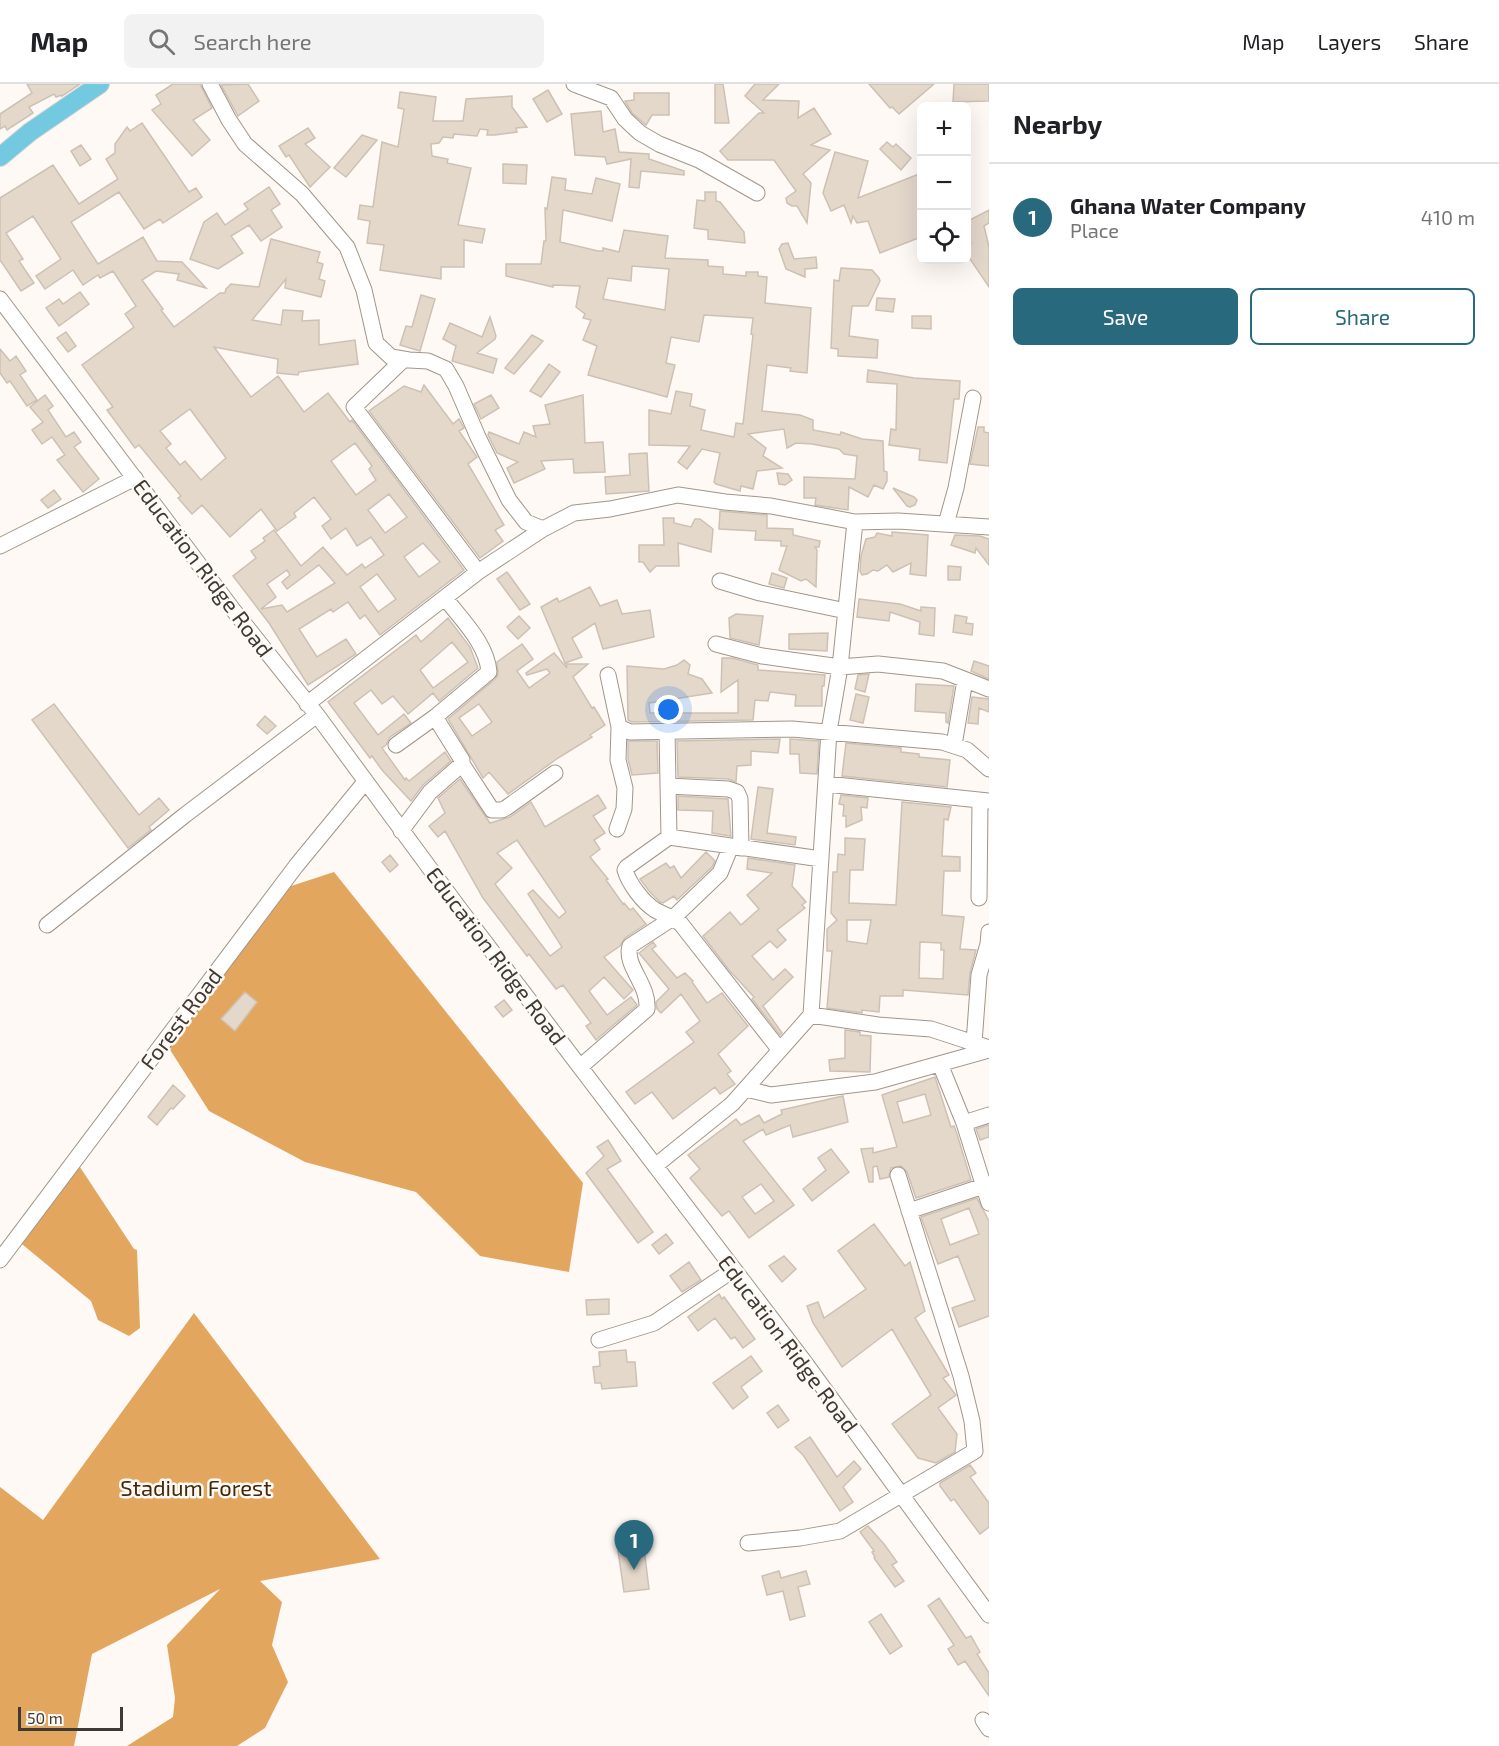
<!DOCTYPE html>
<html lang="en">
<head>
<meta charset="utf-8">
<style>
	body { margin:0; font-family:"Exo 2",sans-serif; background:#f2f2f2; color:#202124 }
	.controls { position:absolute; right:18px; top:18px; display:grid; overflow:hidden; border-radius:9px; box-shadow:0 6px 24px #0002 }
	.controls button { width:54px; height:54px; display:grid; place-items:center; padding:0; border:0; border-bottom:2px solid #e0e0e0; background:#fff; color:#202124; font:30px sans-serif }
	.scale { position:absolute; left:18px; bottom:15px; width:105px; box-sizing:border-box; padding-left:6px; border:3px solid #3f3a34; border-top:0; font-size:16px; line-height:21px; white-space:nowrap; color:#3f3a34; -webkit-text-stroke:4px #fef9f4; paint-order:stroke }
	.you { position:absolute; left:669px; top:626px; width:21px; height:21px; margin:-15px; border:4px solid #fff; border-radius:50%; background:#1a73e8; box-shadow:0 0 0 9px #1a73e833 }
	.badge { display:grid; place-items:center; width:39px; height:39px; border-radius:50%; background:#29697d; color:#fff; font-size:20px; font-weight:700 }
	.pin { position:absolute; translate:-50% -50px; filter:drop-shadow(0 2px 3px #0008) }
	.pin::after { content:''; position:absolute; top:32px; width:21px; height:18px; background:inherit; clip-path:polygon(0 0,100% 0,50% 100%) }
	.list { margin:0; padding:0; list-style:none }
	h2 { display:flex; justify-content:space-between; align-items:center; height:78px; margin:0; padding:0 24px; font-size:26px }
	h2 small { font-size:20px; font-weight:400; color:#757577 }
	.list li { display:grid; grid-template-columns:39px 1fr auto; gap:18px; align-items:center; box-sizing:border-box; height:108px; padding:0 24px; border-top:2px solid #e0e0e0 }
	.list b { display:block; font-size:22px; white-space:nowrap }
	.list p { margin:0; font-size:20px; white-space:nowrap; color:#757577 }
	.list em { font-size:20px; font-style:normal; color:#757577 }
	.actions { display:flex; gap:12px; padding:18px 24px }
	.actions a { flex:1; padding:14px 0; border:2px solid #29697d; border-radius:9px; text-align:center; font-size:21px; color:#29697d }
	.actions .main { background:#29697d; color:#fff }
	.icon { flex:none; width:33px; height:33px; fill:none; stroke:currentColor; stroke-width:2; stroke-linecap:round; stroke-linejoin:round }
	.map { position:relative; flex:none; width:989px; height:1662px; overflow:hidden }
	header { display:flex; align-items:center; gap:36px; box-sizing:border-box; height:84px; padding:0 30px; background:#fff; border-bottom:2px solid #e0e0e0 }
	header strong { font-size:28px }
	nav { display:flex; gap:33px; margin-inline-start:auto; font-size:21px }
	.search { width:420px; height:54px; background:#f2f2f2; display:flex; align-items:center; gap:15px; box-sizing:border-box; padding:0 21px; border-radius:9px; color:#757577; font-size:22px }
	main { display:flex }
	aside { flex:1; background:#fff }
	.map>svg:first-child { display:block }
	.forest { fill:#e3a65f }
	.building { fill:#e4d8cb; stroke:#cdc1b4; stroke-width:1.5; fill-rule:evenodd }
	.lines { fill:none; stroke-linecap:round; stroke-linejoin:round }
	.minor-casing { stroke:#a19689; stroke-width:17 }
	.major-casing { stroke:#d5d4d2; stroke-width:20 }
	.minor { stroke:#fff; stroke-width:15 }
	.major { stroke:#73c9e0; stroke-width:18 }
	.labels { text-anchor:middle; stroke-width:5; stroke-linejoin:round; paint-order:stroke }
	.street-label { font-size:22px; fill:#3f3a34; stroke:#fef9f4 }
	.park-label { font-size:22px; fill:#42290a; stroke:#fef9f4 }
</style>
</head>
<body>
<header>
<strong>Map</strong>
<div class="search"><svg class="icon" aria-label="search" viewBox="0 0 24 24"><circle cx="10" cy="10" r="6"/><path d="M15 15l6 6"/></svg>Search here</div>
<nav><a>Map</a><a>Layers</a><a>Share</a></nav>
</header>
<main>
<div class="map">
<svg width="989" height="1662" viewBox="0 0 989 1662">
	<rect width="100%" height="100%" fill="#fef9f4"/>
	<path class="forest" d="M334,788L583,1099L569,1188L480,1172L416,1108L305,1078L209,1027L167,961L282,805Z
		M72,1071L134,1165L137,1166L140,1244L129,1252L98,1236L91,1217L11,1151Z
		M194,1229L380,1475L260,1497L282,1518L272,1561L288,1598L265,1644L237,1662H127L173,1633L175,1614L167,1561L220,1505L92,1570L74,1662H0V1403L43,1436Z"/>
	<path class="building" d="M27,0H80L62,12V11L56,13L54,10L29,23L33,29L7,46L5,42L0,45V30L32,9Z
		M173,0H200L212,24L193,36L210,56L192,72L152,26L161,20L156,11Z
		M248,0L259,17L238,32L221,1Z
		M715,0H723L729,39H715Z
		M755,0H779L763,16L799,17L798,34L814,24L831,50L811,61L830,66L803,90L811,99L807,139L797,122H792L787,119L786,114L796,107L774,76H728L720,67L759,29H764L745,12Z
		M869,0H934L899,30L892,23L890,24Z
		M954,0H989V17L953,18Z
		M548,6L562,30L547,38L533,15Z
		M400,8L436,13L433,37H463L466,15L512,12V23L527,43L516,44L517,48L495,51H487L488,46L480,45L477,52L454,50L453,54L443,53L439,59L431,60L432,72L448,75L447,79L471,84L458,141L485,145L482,159L464,156V183H441V195L380,186L384,161L367,159L370,137L358,135L360,121L373,123L382,58L398,63L404,25L398,24Z
		M634,9H669V31H652L646,41L632,29L625,17L634,16Z
		M601,27L603,48L615,45L619,68L649,70V75L684,87V91L641,87L639,104L629,103L631,75L607,80L605,73L575,71L571,30Z
		M142,39L189,108L196,104L202,113L163,139L160,135L144,145L119,108L71,138L98,180L143,153L157,177L182,178L206,204L177,196L179,190L156,187L142,196L163,225L161,226L174,243L220,209H225L226,205L231,200L259,203L271,155L320,168L317,178L323,180L319,195L325,197L321,213L285,204L286,195L252,236L281,241L283,226L303,227L302,237L319,236V261L355,256L358,280L299,288L298,291L277,289L278,275L214,263L251,313L278,292L304,328L328,309L350,338L352,336L464,486L380,551L365,531L360,535L348,518L333,528L331,525L299,545L317,573L346,555L356,570L308,601L269,539L233,492L256,474L251,467L265,457L263,454L274,446L301,482L323,463L347,491L362,480L365,484L384,471L371,453L357,462L346,444L331,455L322,442L331,435L314,413L294,429L296,433L277,447L261,425L230,453L202,421L192,430L178,414L181,412L139,361L135,364L107,326L113,323L82,281L134,243L125,230L136,222L113,187L100,194L98,191L83,201L73,186L45,205L36,192L61,175L33,132L6,149L23,175L19,177L34,199L21,207L0,176V114L53,81L79,120L118,95L106,75L115,69V60L127,43L130,47ZM190,325L226,374L201,396L185,377L180,381L166,364L171,360L160,347ZM355,359L372,382L369,385L376,396L356,411L331,377ZM389,410L407,433L385,449L368,426ZM423,459L440,478L419,493L404,473ZM319,481L335,499L287,528L282,521L261,525L276,513L267,500L287,486L290,491L282,498L287,505ZM377,490L396,515L378,528L360,503Z
		M308,44L315,54L305,60L330,83L310,103L289,71L286,73L279,62Z
		M362,51L377,56L346,93L334,84Z
		M887,58L893,63L896,60L911,74L901,86L880,65Z
		M81,61L91,75L80,82L71,67Z
		M835,68L868,77L858,114L919,90L921,97V153L880,169L868,137L857,139L853,132L851,139L844,121L831,127L823,109Z
		M503,80L527,81L526,100L503,99Z
		M552,93L566,95L565,106L592,110L596,94L620,100L612,137L563,126L560,158L598,167H603V164L619,168L624,146L668,152L665,174L708,176V182L723,183V190L746,192V188H758V192L767,193L765,219L811,224L807,289L790,287L791,284L767,281L762,327L800,331L813,336V346L840,351L841,348L862,355L883,357L884,387L887,388V397L883,405L874,401L868,413L849,403L848,426L815,421L816,414H804V393L855,395L857,372L844,370L839,365L812,360L796,359L787,364L784,345L748,350L766,364L763,372L782,384L757,387L753,405L741,402L740,407L716,400L714,398L720,369L702,365L687,385L678,378L690,362L649,361V326L671,330L676,307L692,310L690,322L705,326L701,346L734,353L736,339L743,340L753,251L751,250L753,234L704,231L699,258L671,253L666,279L675,281L667,313L588,291L597,262L583,256L591,236L583,234L585,230L576,223L580,202L553,201V203L506,192V180H541L544,157H546L545,124L547,125ZM632,182L669,185L665,226L603,215L608,194L631,197Z
		M269,103L280,120L271,126L282,143L261,157L249,141L231,152L243,169L218,185L190,175L204,138L217,129L225,141L248,125L244,120Z
		M705,108H716V117L720,118L744,148L745,159L708,155V146L694,144L697,116L705,117Z
		M989,126V139L984,142L989,163V203L966,169V162L971,159L966,151V138Z
		M788,159L794,175L816,173L817,184L805,185V193L786,185L779,165L782,160Z
		M841,184L872,186L879,194L880,197L868,222H852L849,252L878,256L877,274L838,272V265L831,264L834,196L839,197Z
		M80,208L89,220L59,242L46,224L59,215L63,220Z
		M421,211L435,215L420,267L400,261L406,242L412,243Z
		M877,214L895,215L893,228L876,226Z
		M912,232H931V245L912,244Z
		M490,233L496,252L495,255L477,269L497,275L493,289L452,277L456,262L443,255L450,239L482,253Z
		M66,248L76,262L68,268L57,254Z
		M532,251L543,257L514,290L505,284Z
		M0,265L10,277L16,272L26,287L20,291L37,316L27,322L10,297L7,299L0,289Z
		M549,280L560,288L541,313L530,307Z
		M868,286L914,294L960,297L959,315H954L947,379L919,376L920,365L889,361L891,345L896,346L897,300L867,298Z
		M424,301L453,340L459,335L464,344L459,347L477,373L468,380L504,441L495,446L503,457L480,474L369,327L404,302L421,308Z
		M45,311L53,322L48,326L66,353L74,348L81,358L74,363L99,395L83,408L57,376L65,371L52,353L42,360L32,346L43,338L30,323Z
		M491,311L499,324L481,335L474,320Z
		M583,311L585,359L603,358L605,388L574,389L573,375L541,377L545,385L514,399L507,384L518,378L497,369L488,351L489,348L519,360L524,348L536,353L533,342L550,340L545,321Z
		M978,343H984V348L989,349V382L970,380Z
		M647,369L649,407L606,410L605,393L630,391L629,370Z
		M777,389L788,390L792,396L785,401L779,400Z
		M893,404L914,413L917,416L915,421L910,423L907,422Z
		M54,406L61,415L48,424L41,416Z
		M720,427L767,431V444L793,445V451L820,457L819,463H815L817,466L816,503L806,495L801,497L779,486L787,462H781V457L755,456L756,447L719,445Z
		M663,434H674V439L691,443L695,435H700L713,445L711,468L678,459L679,482H656L650,488L643,478H639V461H664Z
		M892,448L928,451L926,492L910,490L911,479L893,488L887,481L878,487L873,486L867,490L862,491L860,487L861,472L866,455L875,453L877,449L892,452Z
		M955,451L980,452L989,455V481L976,464L975,469L951,461Z
		M948,482L961,483L960,496H948Z
		M507,488L530,520L520,526L497,495Z
		M772,489L787,494L784,504L769,500Z
		M590,503L600,522L617,516L622,530L650,526L654,553L603,565L595,539L572,554L582,573L565,579L541,523L557,514L559,518Z
		M859,515L900,520L921,527V523L935,524L934,552L919,550L920,538L890,528L889,537L857,533Z
		M736,530L763,532L759,561L730,554L729,534Z
		M955,531L967,533L966,539L973,540L972,551L953,548Z
		M519,532L530,544L518,555L507,543Z
		M448,534L470,563L478,584L439,617L433,609L408,630L393,612L382,620L371,606L354,619L378,651L404,630L411,639L390,653L386,661L382,664L405,696L406,694L409,697L445,668L451,677L423,701L411,717L382,686L372,672L370,674L328,618L416,551L421,558ZM452,558L468,578L433,604L420,586Z
		M828,549L827,567L789,565V550Z
		M522,560L533,575L517,587L529,604L550,589L547,585L527,591L526,589L554,569L567,584L566,580H588L573,593L592,624L594,623L605,641L590,651L592,653L558,674L508,710L489,688L483,694L448,635L495,595L498,591L497,578ZM479,620L492,638L472,652L459,634Z
		M722,574H732L758,581V586L825,591L824,602H822V622H795L796,611L770,608L768,617L755,616L753,636L632,638L628,636L627,582L664,585L677,581L684,576L690,581L688,590L702,595L712,609L649,619L650,629H738V596L721,608Z
		M974,577L989,582V595L971,587Z
		M869,590L865,608L855,605L858,591Z
		M916,600L954,602L948,639L946,638V629L915,627Z
		M856,610L869,613L863,639L850,636Z
		M972,613L989,615V628L979,624L978,640L968,639Z
		M54,620L139,731L159,714L169,726L149,743L151,746L128,764L32,636Z
		M265,632L276,642L267,650L257,641Z
		M780,655L778,669L751,667V681L737,682L736,698L728,695L678,693L677,657Z
		M790,655L819,657L817,690L800,689L799,670H790Z
		M628,657H657L658,689L632,691L628,675Z
		M846,659L901,664V668L919,670V673L950,676L947,703L842,692Z
		M460,695L490,739L510,733L531,718L545,743L598,711L606,724L593,732L605,749L594,756L600,765L590,773L608,795L606,796L623,820L624,819L630,826L633,824L646,840L625,854L620,862L604,873L633,906L624,915L604,893L589,907L607,931L631,913L637,921L596,956L586,942L591,939L563,901L556,905L529,870L527,872L483,814L445,747L438,753L429,742L445,729L438,714ZM517,756L566,828L559,834L533,806L528,810L562,863L550,872L495,800L512,784L497,769Z
		M758,703L773,705L767,749L796,753L795,761L751,755Z
		M841,711L868,714L867,724L861,723L862,736L846,743V732H843L844,721L839,720Z
		M678,712L728,715L731,752L712,749L713,727L678,726Z
		M902,718L951,723L948,736L944,735L942,772L960,773V787H944L942,831L964,833L960,865L976,866L970,889L968,911L903,906V912H880L879,928L862,926V929L827,924L832,867H827V845L837,836L831,829L833,788H837L838,770L845,771V754L865,755L863,786H850L849,819L896,821ZM847,836H871L867,860L847,857ZM920,858L941,859V866H944L943,895L919,894Z
		M706,768L715,777L712,783L677,816L674,812L663,819L660,818L649,807L640,795L666,779L670,784L674,782L681,794Z
		M390,771L398,781L390,788L382,778Z
		M748,774L795,781L792,802L806,818L802,821L805,824L777,846L786,856L777,864L770,857L752,872L773,896L785,885L793,893L763,922L782,949L780,951L752,915L754,913L729,886L703,852L730,828L741,841L759,825L747,811L772,789L747,785Z
		M653,858L656,862L652,865L677,894L685,889L693,897L692,898L707,919L722,909L748,942L718,970L731,987L727,990L735,1000L720,1010L715,1003L673,1035L652,1008L635,1020L626,1008L694,958L686,948L700,937L681,910L661,929L657,925L656,918L669,905L639,869Z
		M245,908L257,918L235,947L221,935Z
		M504,916L512,926L503,933L495,923Z
		M845,946L860,948V951L871,952L870,988L830,987L829,976L845,974Z
		M935,993L951,1043L954,1042L957,1050L971,1096L916,1114L907,1088L901,1082L891,1084L889,1093L880,1095L877,1082L873,1083V1098H869L861,1065L873,1064V1069L897,1063L882,1011ZM925,1010L931,1031L903,1039L897,1018Z
		M173,1001L185,1012L173,1025L171,1024L157,1041L148,1033Z
		M843,1012L848,1038L793,1053L790,1041L766,1051L763,1045L743,1057L794,1121L749,1154L729,1127L722,1132L690,1094L700,1085L688,1071L736,1035L741,1041L759,1031L764,1039L782,1030L781,1026ZM761,1100L774,1117L755,1130L742,1113Z
		M989,1041V1053L980,1056L976,1045Z
		M608,1056L621,1077L607,1085L653,1148L638,1159L586,1089L604,1072L597,1063Z
		M831,1065L849,1088L812,1117L803,1105L826,1086L818,1074Z
		M977,1114L989,1137V1232L959,1243L952,1224L975,1216L958,1172L938,1180L921,1133ZM969,1124L979,1150L950,1161L941,1135Z
		M874,1140L905,1182L910,1178L925,1227L915,1234L949,1291L943,1294L956,1311L938,1324L957,1350L955,1368L936,1379L918,1374L892,1340L931,1311L892,1245L842,1283L813,1239L807,1222L818,1218L824,1234L866,1205L838,1167Z
		M666,1150L673,1159L659,1170L652,1161Z
		M784,1172L796,1185L782,1198L769,1182Z
		M689,1178L701,1196L682,1208L670,1192Z
		M719,1210L722,1215L724,1213L755,1255L743,1264L735,1253L731,1255L715,1234L698,1247L688,1233Z
		M609,1215V1230L587,1231L586,1216Z
		M626,1266L627,1278H635L637,1302L602,1305L601,1299H595L593,1283L600,1282L599,1268Z
		M751,1272L762,1287L741,1303L748,1313L733,1325L713,1299Z
		M778,1321L789,1336L778,1344L767,1329Z
		M810,1353L837,1393L854,1377L861,1385L843,1403L853,1418L840,1427L803,1371L795,1363Z
		M970,1381L976,1389L970,1393L989,1419V1443L980,1450L954,1415L951,1417L940,1402V1399Z
		M868,1442L884,1460L897,1478L892,1481L904,1497L895,1503L874,1474L875,1473L872,1468L874,1467L860,1448Z
		M644,1464L649,1505L624,1508L618,1467Z
		M779,1487L781,1494L806,1487L810,1500L798,1503L805,1532L790,1536L783,1507L767,1511L762,1492Z
		M939,1514L966,1554L971,1552L980,1568L977,1570L989,1589V1612L965,1577L958,1581L948,1565L954,1561L928,1522Z
		M881,1530L902,1562L890,1570L869,1538Z"/>
	<g class="lines">
		<g class="minor-casing">
			<path id="minor" d="M210,0L229,36L245,60L302,110L347,163L364,206L376,259L391,273L409,276L428,277L446,285L456,302L478,353L509,416L526,438L543,445L574,429L610,425L678,411L725,418L771,422L855,438L898,437L989,443
				M574,0L611,14L625,35L640,49L659,60L699,76L757,109
				M0,215L234,527L317,631L459,824L803,1276L989,1531
				M404,275L354,323L478,488
				M946,440L956,404L973,314
				M0,462L135,394
				M720,497L760,509L846,527
				M716,560L762,572L840,583L878,580L943,587L989,605
				M608,591L619,643L630,648L792,645L942,658L967,666L989,685
				M307,620L478,488L543,445
				M435,633L489,588C487,560 462,536 445,514
				M667,647L669,753
				M396,661L435,633L462,676V680L430,708L401,747
				M954,661L965,596
				M462,680L492,726H502L506,724L555,689
				M826,700L989,717
				M668,702L728,705L737,708L740,715L741,764
				M617,745L624,725L625,704L618,676L619,643
				M979,814L980,717
				M47,841L185,731L317,631
				M811,931L878,941L931,945L989,964
				M974,959L979,891L988,860L989,848
				M779,965L681,840C673,833 664,831 655,826C643,818 629,800 625,786L627,783L669,753L821,775
				M940,980L964,1039L989,1119
				M580,983L647,925C649,900 624,882 630,862L673,834L720,789L731,762
				M746,1005L771,1011L875,998L989,966
				M964,1039L989,1031
				M655,1082L732,1020L811,931L829,647L840,583L855,438
				M909,1127L989,1100
				M0,1176L296,782L365,698
				M599,1256L654,1239L733,1186
				M748,1459L800,1454L840,1447L975,1367L972,1337L961,1292L898,1091
				M983,1636L989,1645"/>
		</g>
		<g class="major-casing">
			<path id="major" d="M0,73L30,48L100,0"/>
		</g>
		<use href="#minor" class="minor"/>
		<use href="#major" class="major"/>
	</g>
	<g class="labels">
		<g class="street-label">
			<text transform="translate(203 484) rotate(53)" y="8">Education Ridge Road</text>
			<text transform="translate(496 872) rotate(53)" y="8">Education Ridge Road</text>
			<text transform="translate(181 935) rotate(-53)" y="8">Forest Road</text>
			<text transform="translate(788 1260) rotate(53)" y="8">Education Ridge Road</text>
		</g>
		<g class="park-label">
			<text x="196" y="1412">Stadium Forest</text>
		</g>
	</g>
</svg>
<div class="controls">
<button>+</button>
<button>−</button>
<button><svg class="icon" aria-label="locate" viewBox="0 0 24 24"><circle cx="12" cy="12" r="6"/><path d="M12 2v4M12 18v4M2 12h4M18 12h4"/></svg></button>
</div>
<div class="scale">50 m</div>
<div class="you"></div>
<div class="pin badge" style="left:634px;top:1486px">1</div>
</div>
<aside>
<h2>Nearby<small></small></h2>
<ul class="list">
<li><span class="badge">1</span><div><b>Ghana Water Company</b><p>Place</p></div><em>410 m</em></li>
</ul>
<div class="actions"><a class="main">Save</a><a>Share</a></div>
</aside>
</main>
</body>
</html>
